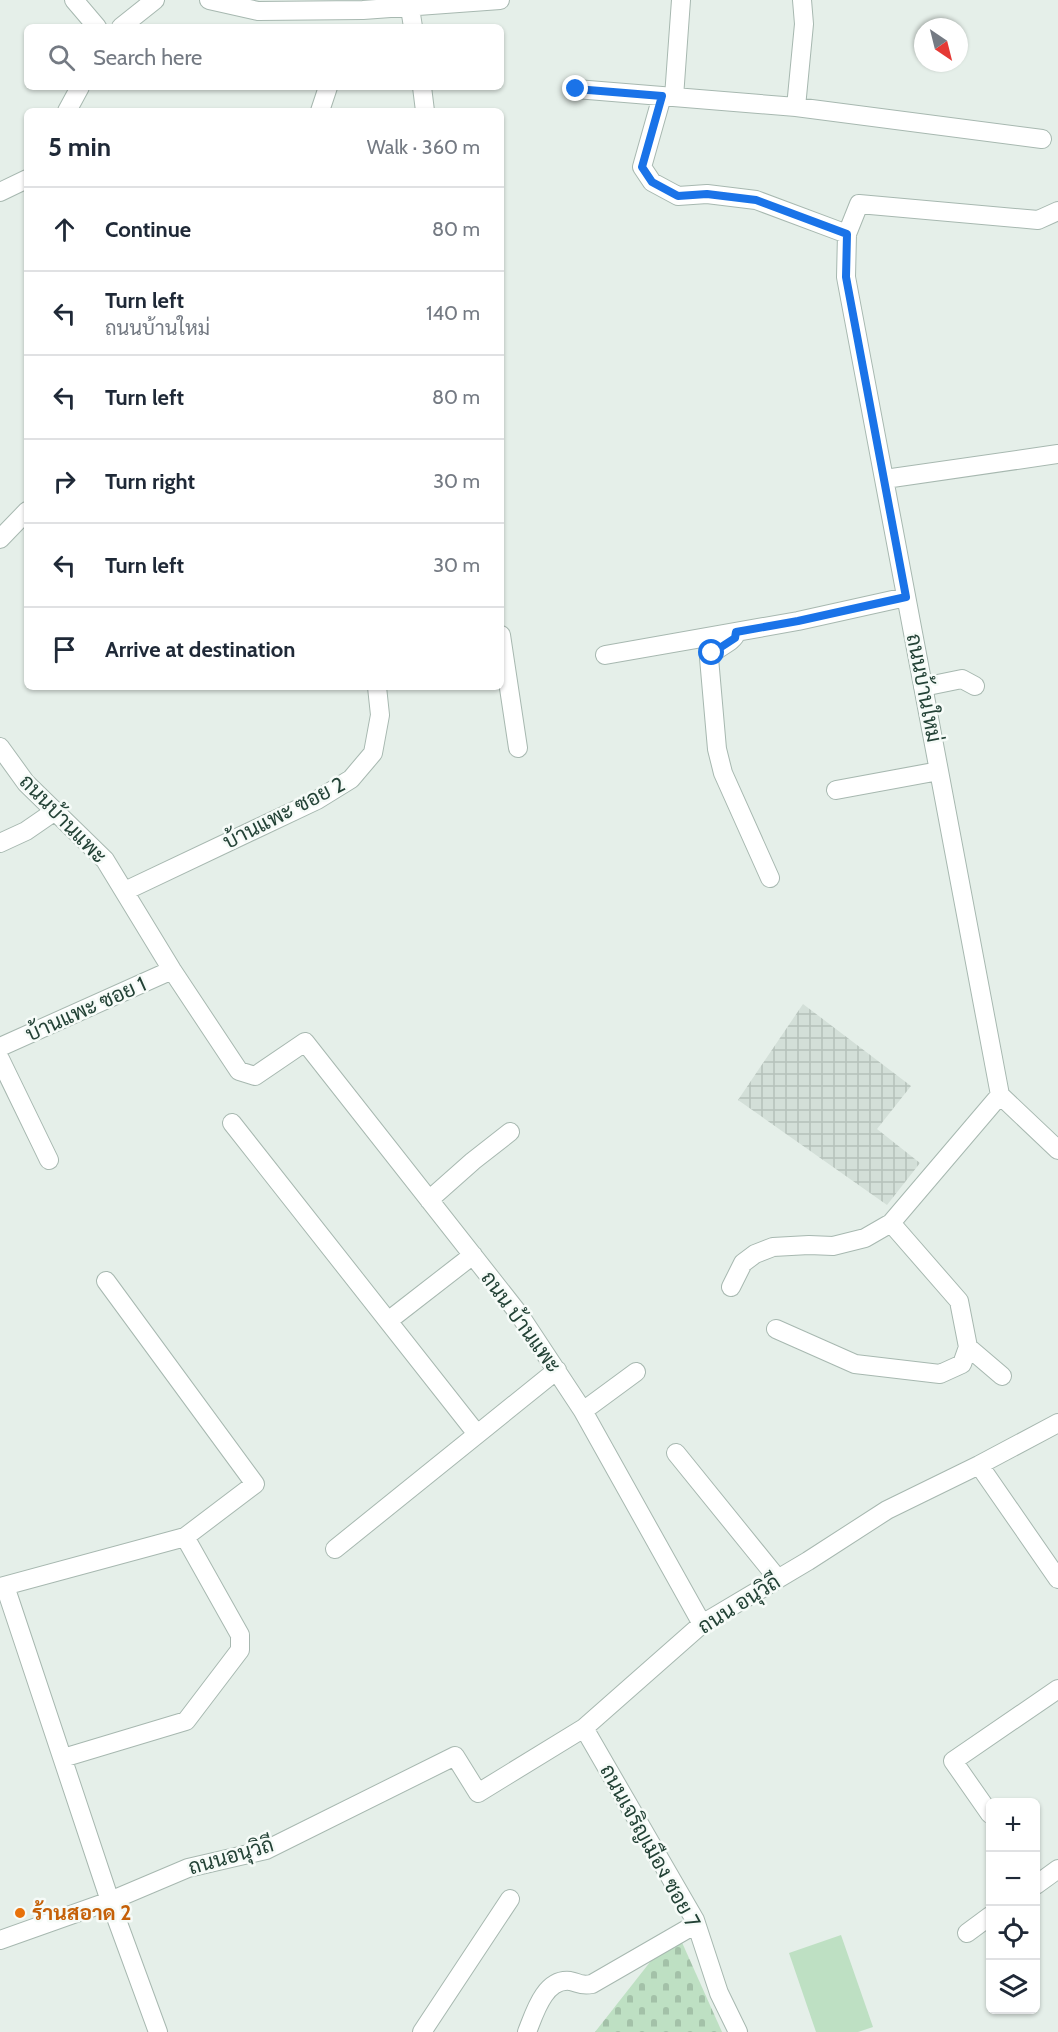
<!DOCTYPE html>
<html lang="en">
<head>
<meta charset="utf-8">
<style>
	body { margin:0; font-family:Cabin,Sarabun,sans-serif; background:#f6f6f7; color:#1f2937 }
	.controls { position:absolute; right:18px; bottom:18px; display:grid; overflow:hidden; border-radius:9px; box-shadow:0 2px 4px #0004 }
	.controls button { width:54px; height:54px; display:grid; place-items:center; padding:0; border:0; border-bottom:2px solid #e0e1e3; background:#fff; color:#1f2937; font:30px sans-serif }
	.compass { position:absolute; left:914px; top:18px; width:54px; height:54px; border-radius:50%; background:#fff; box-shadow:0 2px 4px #0004; rotate:145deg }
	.stop { position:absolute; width:18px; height:18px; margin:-14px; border:4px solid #1a73e8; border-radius:50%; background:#fff }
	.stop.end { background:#1a73e8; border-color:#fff; box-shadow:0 2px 6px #0008 }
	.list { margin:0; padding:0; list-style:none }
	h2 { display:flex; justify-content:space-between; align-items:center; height:78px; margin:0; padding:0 24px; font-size:26px }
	h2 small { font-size:20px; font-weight:400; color:#747a83 }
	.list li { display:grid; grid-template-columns:39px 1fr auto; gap:18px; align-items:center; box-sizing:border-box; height:84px; padding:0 24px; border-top:2px solid #e0e1e3 }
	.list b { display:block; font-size:22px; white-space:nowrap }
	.list p { margin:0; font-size:20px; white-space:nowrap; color:#747a83 }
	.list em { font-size:20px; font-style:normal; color:#747a83 }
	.icon { flex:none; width:33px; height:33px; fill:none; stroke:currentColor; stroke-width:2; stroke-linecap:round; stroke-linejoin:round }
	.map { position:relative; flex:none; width:1058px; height:2032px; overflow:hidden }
	.search { position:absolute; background:#fff; box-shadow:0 2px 4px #0004; left:24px; top:24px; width:480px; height:66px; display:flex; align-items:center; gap:15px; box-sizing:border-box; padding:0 21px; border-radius:9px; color:#747a83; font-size:22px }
	.panel { position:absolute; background:#fff; box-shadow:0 2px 4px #0004; left:24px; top:108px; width:480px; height:582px; border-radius:9px }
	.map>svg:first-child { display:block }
	.industrial { fill:url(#industrial-grid) }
	.cemetery { fill:url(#cemetery-stones) }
	.garden { fill:#bee0c3 }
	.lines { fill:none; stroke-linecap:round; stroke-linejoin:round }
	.minor-casing { stroke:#a7b8b0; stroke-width:20 }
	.minor { stroke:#fff; stroke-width:18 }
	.route { stroke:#1a73e8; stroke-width:8 }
	.food-dot { fill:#e8710a; stroke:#f6fbf8; stroke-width:2 }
	.labels { text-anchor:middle; stroke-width:5; stroke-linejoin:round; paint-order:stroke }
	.street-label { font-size:21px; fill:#234236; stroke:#f6fbf8 }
	.food-label { font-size:21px; font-weight:bold; fill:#c56008; stroke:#f6fbf8; text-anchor:start }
</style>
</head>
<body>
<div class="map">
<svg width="1058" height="2032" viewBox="0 0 1058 2032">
	<defs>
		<pattern id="industrial-grid" width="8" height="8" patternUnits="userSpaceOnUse" patternTransform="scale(1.5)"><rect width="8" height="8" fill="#d3dfd8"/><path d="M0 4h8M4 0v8" fill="none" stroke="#b5c1ba"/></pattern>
		<pattern id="cemetery-stones" width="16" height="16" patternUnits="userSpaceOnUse" patternTransform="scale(1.5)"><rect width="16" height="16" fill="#bee0c3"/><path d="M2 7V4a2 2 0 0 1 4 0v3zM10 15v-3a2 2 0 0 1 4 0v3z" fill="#a3c1a8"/></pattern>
	</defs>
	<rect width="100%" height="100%" fill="#e5efe9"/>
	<path class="industrial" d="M803,1004L911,1086L877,1129L920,1163L887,1205L738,1100Z"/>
	<path class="cemetery" d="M676,1929L722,2032H595Z"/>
	<path class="garden" d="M841,1935L873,2027L858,2032H816L789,1953Z"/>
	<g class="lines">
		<g class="minor-casing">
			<path id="minor" d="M74,0L97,27
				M209,0L258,11L363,10L500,0
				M802,0L804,24L796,107L1042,139
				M410,8L413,27
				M121,27L155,0
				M422,87L425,111
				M576,89L796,107
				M662,96L642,167L652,182L678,196L707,194L756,200L847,234
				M674,97L681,0
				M67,111L80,87
				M320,111L328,87
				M0,192L27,179
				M1058,211L1038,220L859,204L847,234L846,277L1000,1095L1058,1150
				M885,479L1058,454
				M0,539L27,511
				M737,632C732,645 716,646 709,658L717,749L723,773L770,878
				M501,635L518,748
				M605,655L798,621L906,597
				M923,687L962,679L975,686
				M0,747L26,783L105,860L172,970L239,1071L255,1076L305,1042L519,1314L583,1411L702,1624
				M836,790L939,771
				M0,843L26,831L55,811
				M125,891L317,800L351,779L373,753L380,715L377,687
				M0,1047L172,970
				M0,1059L49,1160
				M232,1123L477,1434
				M429,1200L473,1161L510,1132
				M731,1287L743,1263L755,1254L773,1247L809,1245L833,1246L865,1238L891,1223
				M388,1321L473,1255
				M776,1329L855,1364L940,1374L962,1364L968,1347L959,1301L891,1223L1000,1095
				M968,1347L1002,1376
				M583,1411L636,1372
				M676,1453L778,1579
				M979,1465L1058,1579
				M335,1549L557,1370
				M5,1586L110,1901L158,2032
				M0,1587L185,1537
				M584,1728L695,1920L719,1993L738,2032
				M63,1758L186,1721L240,1650V1635L185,1537L255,1484L106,1281
				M990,1814L953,1761L1058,1689
				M1036,1885L1058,1869
				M967,1933L990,1916
				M0,1940L110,1901L188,1868L266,1850L455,1756L478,1793L584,1728L702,1624L808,1561L887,1510L979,1465L1058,1423
				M422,2032L510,1899
				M527,2032C534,2015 544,1978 570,1981C580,1983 580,1986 592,1984L696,1924"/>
		</g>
		<use href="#minor" class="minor"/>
	</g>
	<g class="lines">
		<path class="route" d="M576,89L662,96L642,167L652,182L678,196L707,194L756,200L847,234L846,277L906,597L798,621L736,632L735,638L712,653"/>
	</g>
	<circle class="food-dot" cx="20" cy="1913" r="6"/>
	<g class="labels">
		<g class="street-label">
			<text transform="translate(924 688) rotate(79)" y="7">ถนนบ้านใหม่</text>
			<text transform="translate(284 813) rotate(-27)" y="7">บ้านแพะ ซอย 2</text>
			<text transform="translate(63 819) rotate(46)" y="7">ถนนบ้านแพะ</text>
			<text transform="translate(86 1009) rotate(-24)" y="7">บ้านแพะ ซอย 1</text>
			<text transform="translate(521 1322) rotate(54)" y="7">ถนน บ้านแพะ</text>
			<text transform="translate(739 1604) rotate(-32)" y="7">ถนน อนุวิถี</text>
			<text transform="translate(650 1846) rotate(61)" y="7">ถนนเจริญเมือง ซอย 7</text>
			<text transform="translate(231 1856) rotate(-16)" y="7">ถนนอนุวิถี</text>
		</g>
		<g class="food-label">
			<text x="32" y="1920">ร้านสอาด 2</text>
		</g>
	</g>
</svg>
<div class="controls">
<button>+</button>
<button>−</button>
<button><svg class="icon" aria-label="locate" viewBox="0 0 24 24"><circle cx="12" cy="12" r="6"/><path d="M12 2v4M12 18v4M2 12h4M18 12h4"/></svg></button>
<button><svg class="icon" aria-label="layers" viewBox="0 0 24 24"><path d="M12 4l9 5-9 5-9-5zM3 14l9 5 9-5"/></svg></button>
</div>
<svg class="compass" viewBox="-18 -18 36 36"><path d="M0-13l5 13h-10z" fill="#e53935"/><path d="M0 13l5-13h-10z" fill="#747a83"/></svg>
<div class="stop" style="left:712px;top:653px"></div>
<div class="stop end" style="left:576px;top:89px"></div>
<div class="search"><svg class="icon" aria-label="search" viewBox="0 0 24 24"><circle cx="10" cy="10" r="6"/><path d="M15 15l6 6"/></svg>Search here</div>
<section class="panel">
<h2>5 min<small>Walk · 360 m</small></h2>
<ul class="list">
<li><svg class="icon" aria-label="ahead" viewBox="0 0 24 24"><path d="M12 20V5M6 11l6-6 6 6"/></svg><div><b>Continue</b></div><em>80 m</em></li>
<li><svg class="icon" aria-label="left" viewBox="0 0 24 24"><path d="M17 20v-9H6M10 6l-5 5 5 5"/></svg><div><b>Turn left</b><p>ถนนบ้านใหม่</p></div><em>140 m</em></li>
<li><svg class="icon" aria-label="left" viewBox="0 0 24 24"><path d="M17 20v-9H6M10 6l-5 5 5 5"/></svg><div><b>Turn left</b></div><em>80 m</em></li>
<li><svg class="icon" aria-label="right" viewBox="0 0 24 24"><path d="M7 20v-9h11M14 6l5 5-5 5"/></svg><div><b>Turn right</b></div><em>30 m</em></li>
<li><svg class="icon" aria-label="left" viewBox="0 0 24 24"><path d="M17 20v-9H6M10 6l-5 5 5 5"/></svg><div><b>Turn left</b></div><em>30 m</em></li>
<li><svg class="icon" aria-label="arrive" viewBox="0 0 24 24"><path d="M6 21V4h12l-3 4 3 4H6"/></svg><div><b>Arrive at destination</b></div></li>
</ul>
</section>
</div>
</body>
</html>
